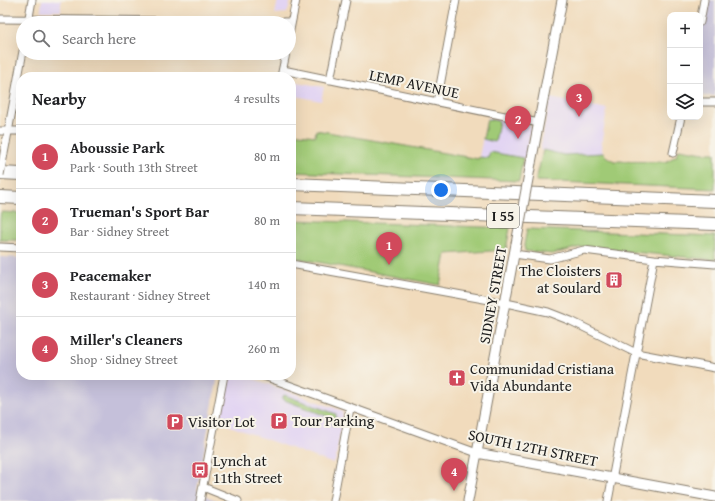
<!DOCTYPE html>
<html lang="en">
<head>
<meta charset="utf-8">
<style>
	body { margin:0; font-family:"Gentium Book Plus",serif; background:#f2f2f2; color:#202124 }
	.controls { position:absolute; right:12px; top:12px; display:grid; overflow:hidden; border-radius:8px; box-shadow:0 4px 16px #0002 }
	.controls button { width:36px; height:36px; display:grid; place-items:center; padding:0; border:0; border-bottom:1px solid #e0e0e0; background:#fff; color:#202124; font:20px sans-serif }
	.you { position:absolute; left:441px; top:190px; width:14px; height:14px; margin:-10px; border:3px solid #fff; border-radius:50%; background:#1a73e8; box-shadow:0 0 0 6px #1a73e833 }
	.badge { display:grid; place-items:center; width:26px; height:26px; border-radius:50%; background:#d1495b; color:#fff; font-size:13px; font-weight:700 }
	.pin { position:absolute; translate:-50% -33px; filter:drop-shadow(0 1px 2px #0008) }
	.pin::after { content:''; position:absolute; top:21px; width:14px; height:12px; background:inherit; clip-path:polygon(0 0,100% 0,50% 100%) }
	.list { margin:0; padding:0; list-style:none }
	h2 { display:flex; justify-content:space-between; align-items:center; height:52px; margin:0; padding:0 16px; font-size:17px }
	h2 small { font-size:13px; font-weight:400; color:#757577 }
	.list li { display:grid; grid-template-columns:26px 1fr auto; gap:12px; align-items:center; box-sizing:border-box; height:64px; padding:0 16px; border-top:1px solid #e0e0e0 }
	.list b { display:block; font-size:15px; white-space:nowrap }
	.list p { margin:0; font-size:13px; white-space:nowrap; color:#757577 }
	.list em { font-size:13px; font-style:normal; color:#757577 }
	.icon { flex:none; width:22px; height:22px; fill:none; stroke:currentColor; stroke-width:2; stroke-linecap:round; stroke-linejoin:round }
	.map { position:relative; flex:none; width:715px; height:501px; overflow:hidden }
	.search { position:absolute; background:#fff; box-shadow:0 4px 16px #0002; left:16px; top:16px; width:280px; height:44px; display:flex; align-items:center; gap:10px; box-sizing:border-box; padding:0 14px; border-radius:22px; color:#757577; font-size:15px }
	.panel { position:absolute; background:#fff; box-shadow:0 4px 16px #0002; left:16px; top:72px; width:280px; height:308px; border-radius:16px }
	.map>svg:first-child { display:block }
	.built { fill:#e2d4f3 }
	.industrial { fill:#c5c0da }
	.green { fill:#a0ca76; stroke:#5e7349 }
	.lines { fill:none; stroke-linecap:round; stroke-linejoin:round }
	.street-casing { stroke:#867c6c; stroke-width:9 }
	.secondary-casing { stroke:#867c6c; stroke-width:11 }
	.highway-casing { stroke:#867c6c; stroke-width:14 }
	.street { stroke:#fff; stroke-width:7 }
	.secondary { stroke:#fff; stroke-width:9 }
	.highway { stroke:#fff; stroke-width:12 }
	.street-bridge-casing { stroke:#867c6c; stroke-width:9; stroke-linecap:butt }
	.secondary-bridge-casing { stroke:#867c6c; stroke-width:11; stroke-linecap:butt }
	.street-bridge { stroke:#fff; stroke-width:7 }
	.secondary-bridge { stroke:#fff; stroke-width:9 }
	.labels { text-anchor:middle; stroke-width:4; stroke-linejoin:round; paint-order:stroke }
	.shield { fill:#f7f3e8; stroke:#5e5c59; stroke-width:1 }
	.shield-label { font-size:14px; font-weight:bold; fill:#1c1c1c }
	.street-label { font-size:15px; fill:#1c1c1c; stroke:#f7f3e8 }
	.poi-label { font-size:15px; fill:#1c1c1c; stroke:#f7f3e8; text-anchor:start }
</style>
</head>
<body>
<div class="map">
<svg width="715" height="501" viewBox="0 0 715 501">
	<rect width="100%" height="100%" fill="#f7f3e8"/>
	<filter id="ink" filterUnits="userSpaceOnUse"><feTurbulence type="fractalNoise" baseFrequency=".025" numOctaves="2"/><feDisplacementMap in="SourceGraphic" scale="8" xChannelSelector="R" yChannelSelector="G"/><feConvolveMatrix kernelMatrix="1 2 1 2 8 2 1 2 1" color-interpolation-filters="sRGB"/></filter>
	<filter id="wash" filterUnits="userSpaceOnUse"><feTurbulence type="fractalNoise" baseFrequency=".012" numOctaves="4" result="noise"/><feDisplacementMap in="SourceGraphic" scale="16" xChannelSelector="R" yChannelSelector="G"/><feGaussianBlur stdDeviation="0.9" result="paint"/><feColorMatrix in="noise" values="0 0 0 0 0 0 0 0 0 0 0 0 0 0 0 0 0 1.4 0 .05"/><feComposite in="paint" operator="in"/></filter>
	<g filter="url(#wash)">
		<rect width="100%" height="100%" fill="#f1dbbc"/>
		<path class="built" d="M42,0H61V11H41Z
			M278,0H291L287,13L275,14Z
			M291,81L324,87L321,101L291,95Z
			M550,98L607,109L601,145L603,153L564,155L540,150Z
			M487,117L527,124L531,126V129L526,158L490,152L489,159L479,157Z
			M230,375H243L340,410L342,412L343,417L335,462L331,463L222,423L221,417Z"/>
		<path class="industrial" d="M707,0H715V96H700V40Z
			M0,257L21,258V375H218L197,490L210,498L220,501H0Z"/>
		<path class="green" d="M487,119L499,121L495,142L483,139Z
			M316,130L478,159L479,157L488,158L490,152L523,158L519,181L291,172V133L315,136Z
			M679,149L704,153H715V189L536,181L543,150L564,155L603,153L607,157L614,161L666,162L677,155Z
			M1,212L21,213V240H0V219Z
			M291,220L510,228L506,250L446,254L440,285L291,257Z
			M527,229L715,236V260L581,247L552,254L525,251L524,245Z
			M284,395L336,414L335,426L332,425L334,419L282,399Z"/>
	</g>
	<g filter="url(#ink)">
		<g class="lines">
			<g class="street-casing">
				<path id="street" d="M0,19L291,22
					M700,22L704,0
					M28,23L32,0
					M289,35L296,0
					M283,70L539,123
					M281,77L286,53
					M330,80L346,0
					M437,102L456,0
					M700,102H715
					M0,131H21
					M6,143L23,51
					M673,153L681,117
					M0,247L21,248
					M514,254L550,259L584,250L654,259L715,264
					M291,264L506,303L548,312L571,321L636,353L715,368
					M261,375L477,453
					M203,487L238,501
					M200,501L224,375
					M333,501L350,408
					M608,501L654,259"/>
			</g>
			<g class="secondary-casing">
				<path id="secondary" d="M531,163L562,0
					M477,453L715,497
					M468,501L516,244"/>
			</g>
			<g class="highway-casing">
				<path id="highway" d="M0,173L21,174
					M291,184L715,201
					M0,197L21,198
					M291,208L715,224"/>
			</g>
			<use href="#street" class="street"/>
			<use href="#secondary" class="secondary"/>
			<use href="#highway" class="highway"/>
			<g class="street-bridge-casing">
				<path id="street-bridge" d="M0,175L6,143"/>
			</g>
			<g class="secondary-bridge-casing">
				<path id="secondary-bridge" d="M516,244L531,163"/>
			</g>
			<use href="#street-bridge" class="street-bridge"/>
			<use href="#secondary-bridge" class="secondary-bridge"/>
		</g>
	</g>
	<defs>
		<g id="building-square" transform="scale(0.9)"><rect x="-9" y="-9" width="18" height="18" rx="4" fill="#d1495b" stroke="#f7f3e8"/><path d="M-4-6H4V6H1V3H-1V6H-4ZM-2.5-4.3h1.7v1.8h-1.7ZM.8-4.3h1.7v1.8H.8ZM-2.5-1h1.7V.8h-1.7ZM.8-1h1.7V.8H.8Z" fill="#fff"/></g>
		<g id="church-square" transform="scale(0.9)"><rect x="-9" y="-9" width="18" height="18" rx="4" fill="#d1495b" stroke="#f7f3e8"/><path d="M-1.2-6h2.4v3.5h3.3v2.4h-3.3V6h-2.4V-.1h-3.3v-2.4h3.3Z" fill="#fff"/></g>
		<g id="parking-square" transform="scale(0.9)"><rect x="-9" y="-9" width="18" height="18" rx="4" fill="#d1495b" stroke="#f7f3e8"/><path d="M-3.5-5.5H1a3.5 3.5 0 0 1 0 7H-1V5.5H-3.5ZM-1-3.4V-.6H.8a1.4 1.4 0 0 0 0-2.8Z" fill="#fff"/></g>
		<g id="bus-square" transform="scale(0.9)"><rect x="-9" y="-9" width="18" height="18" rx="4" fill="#d1495b" stroke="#f7f3e8"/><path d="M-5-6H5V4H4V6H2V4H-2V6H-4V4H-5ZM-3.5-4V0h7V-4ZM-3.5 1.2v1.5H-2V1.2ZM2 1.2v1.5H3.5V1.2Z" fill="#fff"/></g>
	</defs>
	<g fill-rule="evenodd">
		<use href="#building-square" x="614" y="280"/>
		<use href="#church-square" x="457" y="378"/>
		<use href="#parking-square" x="279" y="421"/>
		<use href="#parking-square" x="175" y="422"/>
		<use href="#bus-square" x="200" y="470"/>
	</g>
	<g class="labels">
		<rect class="shield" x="487" y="204" width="32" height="24" rx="3"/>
		<g class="shield-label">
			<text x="503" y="221">I 55</text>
		</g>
		<g class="street-label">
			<text transform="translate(414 84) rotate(12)" y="5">LEMP AVENUE</text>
			<text transform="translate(493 295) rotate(-80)" y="5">SIDNEY STREET</text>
			<text transform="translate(533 448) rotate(12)" y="5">SOUTH 12TH STREET</text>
		</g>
		<g class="poi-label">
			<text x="601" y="276" text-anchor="end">The Cloisters<tspan x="601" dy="17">at Soulard</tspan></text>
			<text x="470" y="374">Communidad Cristiana<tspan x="470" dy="17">Vida Abundante</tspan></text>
			<text x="292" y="426">Tour Parking</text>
			<text x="188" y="427">Visitor Lot</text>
			<text x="213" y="466">Lynch at<tspan x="213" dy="17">11th Street</tspan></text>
		</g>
	</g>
</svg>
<div class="controls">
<button>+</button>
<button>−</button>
<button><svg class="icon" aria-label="layers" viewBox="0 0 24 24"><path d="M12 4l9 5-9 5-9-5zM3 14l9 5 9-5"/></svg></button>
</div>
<div class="you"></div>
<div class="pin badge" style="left:389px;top:265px">1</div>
<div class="pin badge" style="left:518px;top:139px">2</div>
<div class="pin badge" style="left:579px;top:117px">3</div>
<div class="pin badge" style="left:454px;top:491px">4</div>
<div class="search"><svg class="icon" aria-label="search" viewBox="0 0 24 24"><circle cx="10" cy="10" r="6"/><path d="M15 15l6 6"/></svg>Search here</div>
<section class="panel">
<h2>Nearby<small>4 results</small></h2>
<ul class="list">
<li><span class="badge">1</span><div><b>Aboussie Park</b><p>Park · South 13th Street</p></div><em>80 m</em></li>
<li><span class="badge">2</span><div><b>Trueman's Sport Bar</b><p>Bar · Sidney Street</p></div><em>80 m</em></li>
<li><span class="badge">3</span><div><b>Peacemaker</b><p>Restaurant · Sidney Street</p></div><em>140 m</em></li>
<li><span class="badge">4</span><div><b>Miller's Cleaners</b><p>Shop · Sidney Street</p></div><em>260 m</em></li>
</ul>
</section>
</div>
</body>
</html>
